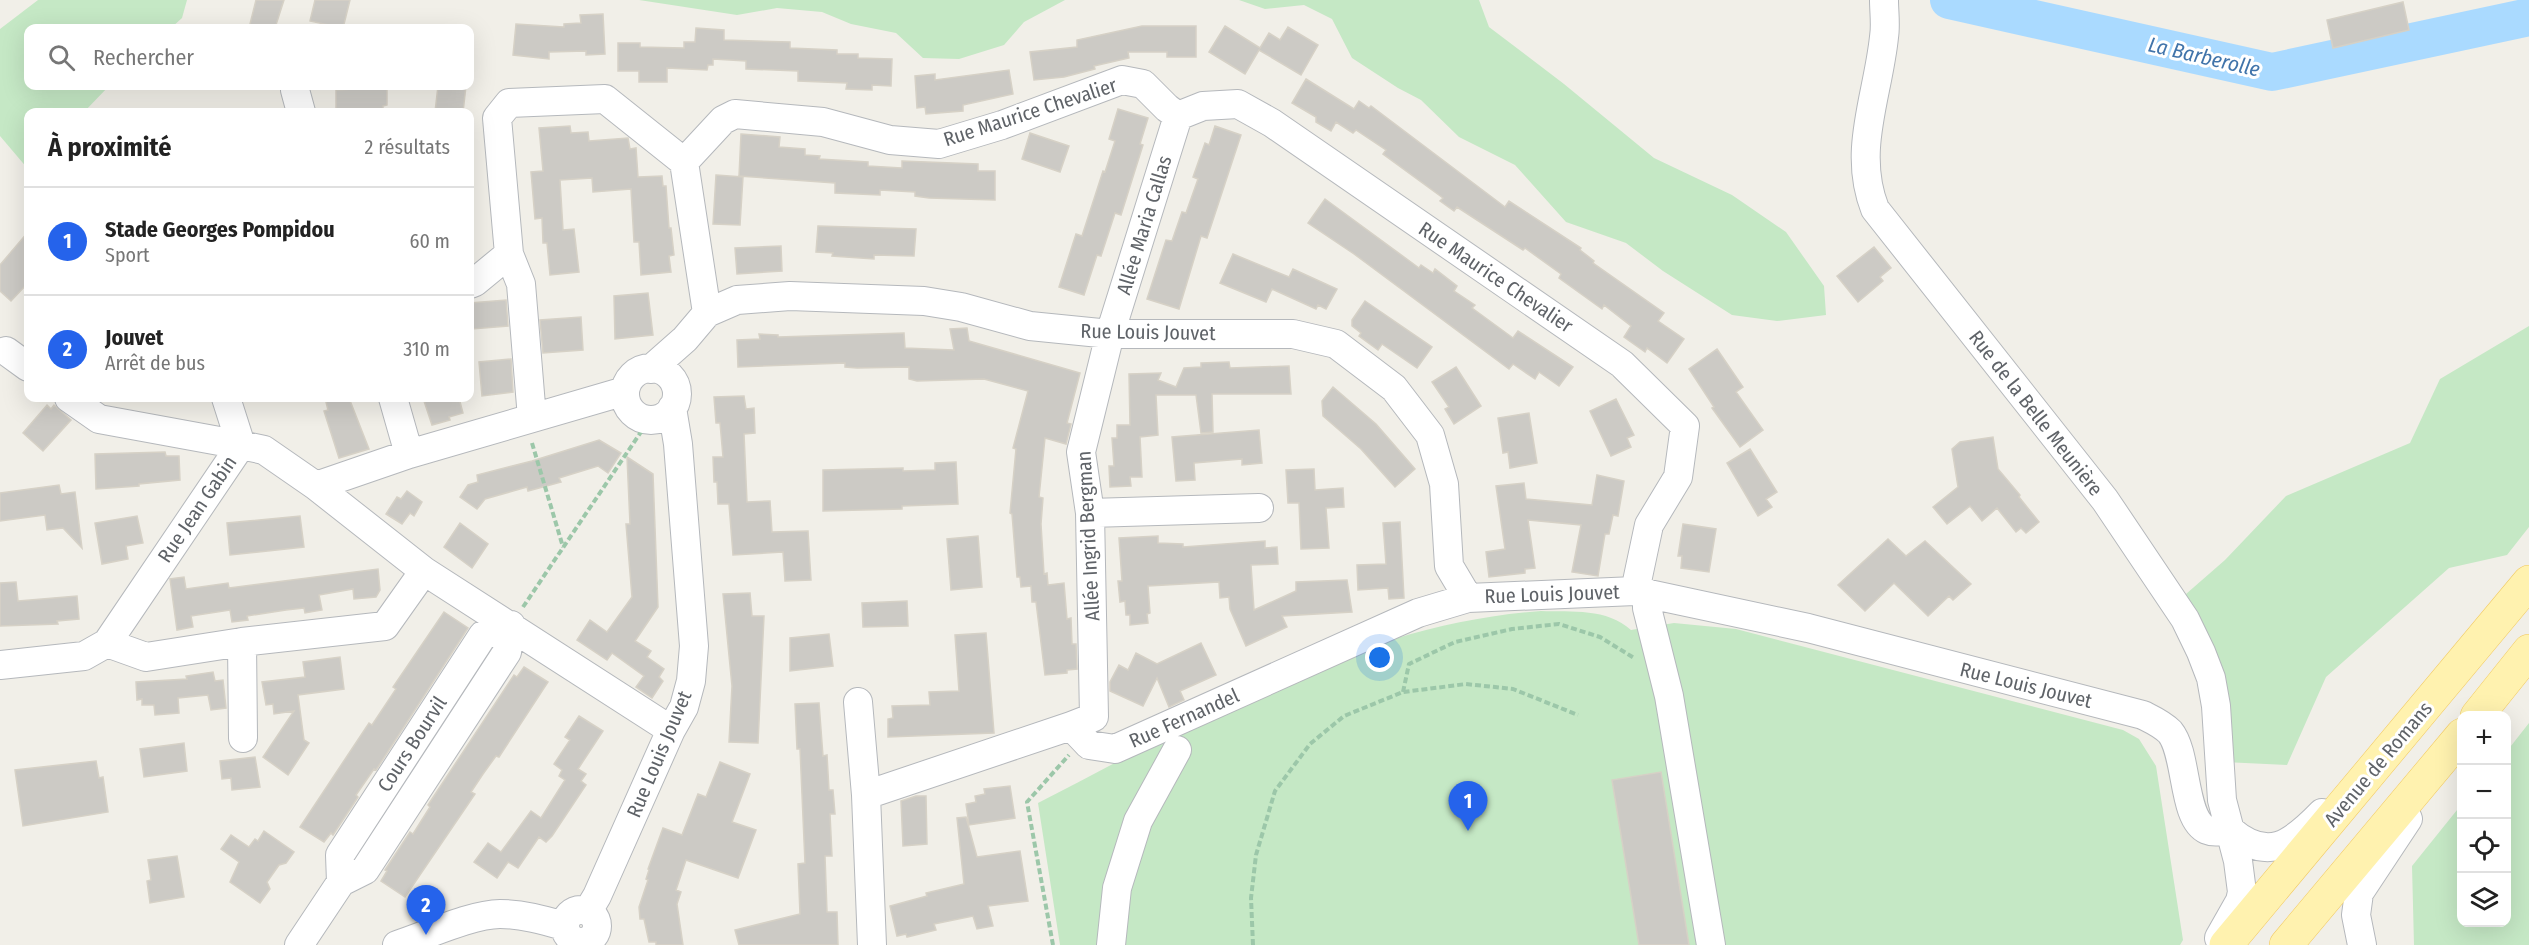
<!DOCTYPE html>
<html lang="fr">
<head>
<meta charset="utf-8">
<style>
	body { margin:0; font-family:"Fira Sans Condensed",sans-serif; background:#f2f2f2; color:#222 }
	.controls { position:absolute; right:18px; bottom:18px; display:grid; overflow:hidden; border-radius:12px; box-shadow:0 6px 24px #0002 }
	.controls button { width:54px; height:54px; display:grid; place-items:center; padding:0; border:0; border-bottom:2px solid #e0e0e0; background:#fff; color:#222; font:30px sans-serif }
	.you { position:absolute; left:1380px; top:658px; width:21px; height:21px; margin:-15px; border:4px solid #fff; border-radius:50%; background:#1a73e8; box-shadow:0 0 0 9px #1a73e833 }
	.badge { display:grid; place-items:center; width:39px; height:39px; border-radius:50%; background:#2563eb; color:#fff; font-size:20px; font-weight:700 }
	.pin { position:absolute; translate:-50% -50px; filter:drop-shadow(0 2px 3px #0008) }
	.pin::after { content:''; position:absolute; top:32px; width:21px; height:18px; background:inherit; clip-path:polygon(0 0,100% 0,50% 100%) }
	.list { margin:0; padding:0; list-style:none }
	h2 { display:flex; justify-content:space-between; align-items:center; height:78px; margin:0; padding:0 24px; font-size:26px }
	h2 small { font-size:20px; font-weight:400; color:#767676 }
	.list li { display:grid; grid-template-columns:39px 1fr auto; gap:18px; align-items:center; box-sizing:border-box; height:108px; padding:0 24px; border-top:2px solid #e0e0e0 }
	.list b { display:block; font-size:22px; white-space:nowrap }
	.list p { margin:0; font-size:20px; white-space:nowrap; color:#767676 }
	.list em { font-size:20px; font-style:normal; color:#767676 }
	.icon { flex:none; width:33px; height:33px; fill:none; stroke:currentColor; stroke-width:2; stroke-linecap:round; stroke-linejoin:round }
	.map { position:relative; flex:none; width:2529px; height:945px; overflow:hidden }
	.search { position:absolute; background:#fff; box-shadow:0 6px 24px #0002; left:24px; top:24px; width:450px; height:66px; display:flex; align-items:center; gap:15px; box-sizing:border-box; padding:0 21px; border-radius:12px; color:#767676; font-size:22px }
	.panel { position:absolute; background:#fff; box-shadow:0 6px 24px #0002; left:24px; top:108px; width:450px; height:294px; border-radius:12px }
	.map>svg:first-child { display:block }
	.green { fill:#c5e8c5 }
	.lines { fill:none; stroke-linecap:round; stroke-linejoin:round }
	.river { stroke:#aadaff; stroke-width:38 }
	.building { fill:#cccac5; stroke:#d6d1c6; stroke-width:1.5 }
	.minor-casing { stroke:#b5b8bc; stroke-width:30 }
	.major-casing { stroke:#f2c960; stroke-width:34 }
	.path { stroke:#9cc7a9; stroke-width:4; stroke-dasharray:6 3; stroke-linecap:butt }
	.minor { stroke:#fff; stroke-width:28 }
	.major { stroke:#fff2af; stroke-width:33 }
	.labels { text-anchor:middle; stroke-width:6; stroke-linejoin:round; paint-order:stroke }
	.street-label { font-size:20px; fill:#5f6368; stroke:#fff }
	.water-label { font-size:21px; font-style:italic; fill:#4174aa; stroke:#fff }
</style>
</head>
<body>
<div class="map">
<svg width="2529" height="945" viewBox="0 0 2529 945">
	<rect width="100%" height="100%" fill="#f1efe8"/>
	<path class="green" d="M38,0H187L182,18L171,28H28V86H109L84,112H28V169L0,136V29Z
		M639,0H1065L1024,22L1004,45L959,59L923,58L896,33L851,24L822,12L777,8L737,15Z
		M1239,0H1479L1489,27L1564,84L1654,158L1732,195L1786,232L1824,286L1826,315L1777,321L1732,315L1663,271L1626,243L1566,222L1515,165L1459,137L1421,100L1398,88L1352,58L1332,19L1304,5L1265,9Z
		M2529,326V527L2507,555L2449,568L2326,677L2287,765L2224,762L2225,686L2186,594L2225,560L2286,496L2410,443L2440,379Z
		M1541,611C1572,612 1607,608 1631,630L1674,623L1736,629L2123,730L2139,739L2156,766L2183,940L2180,945H1060L1038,803C1198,721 1358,624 1541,611Z
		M2529,723V945H2414L2412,866L2461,805L2462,922H2506L2507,751Z"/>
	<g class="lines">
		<path class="river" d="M1949,0L2272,72L2529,17"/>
	</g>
	<path class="building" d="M256,0H284L275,28H249Z
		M315,0H350L343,28L310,21Z
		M2403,2L2409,30L2333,48L2327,20Z
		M603,14L605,54L586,55V51L549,52V59L513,55L516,24L564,27V24L581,23L580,15Z
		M1142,26H1196V57H1167V52H1128L1129,58L1094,66L1095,69L1064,77L1034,80L1030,52L1077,47V40Z
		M1225,26L1260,48L1269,33L1280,40L1288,27L1318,45L1301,75L1259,50L1245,74L1209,52Z
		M696,28L724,30V40L790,42V48L837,50V54H858V58L892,59L891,86L872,85V90L846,89L847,83L798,81V71L746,69V61L713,59V65H708L707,70L667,68V82H639V71H618V43H640V47L684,48V42H695Z
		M1009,70L1013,94L963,105V111L926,114L925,107L917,108L915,76L935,74V80Z
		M1306,79L1354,109L1359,101L1369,108L1371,106L1505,207L1509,201L1581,248L1580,250L1594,261L1593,263L1664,313L1658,321L1684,339L1667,363L1647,348L1645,352L1624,337L1631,326L1604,305L1602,309L1559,278L1561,274L1525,248L1523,250L1457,207L1454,211L1440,201L1443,198L1383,154L1386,150L1356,130L1353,133L1336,122L1331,131L1316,122V117L1292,103Z
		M438,86H466L463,112H435Z
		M387,87V105L383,106V112H360V110L336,112V90Z
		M1118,109L1148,118L1140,144L1143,145L1121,215L1115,213L1101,256L1097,255L1084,295L1059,287L1076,234L1082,236L1103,171L1105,172L1115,141L1109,139Z
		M570,126L571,133L588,132L589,141L628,138L630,149L636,148L638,177L662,176L663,186H666L669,228H671L674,255L669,256L671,272L641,275L639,242H634L631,189L593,192L592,178L560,180L563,230L574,229L579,272L550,275L547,243H543L542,218L535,219L531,172L543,171L539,128Z
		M1215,126L1241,135L1207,238L1201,236L1179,309L1147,299L1166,240L1172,241L1182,212L1186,213L1198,179L1193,177L1205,143L1209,145Z
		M1030,133L1069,146L1060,172L1022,159Z
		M741,134L780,137L779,147L805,149V155L820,156L819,159L868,162V166L902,168V161L978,164V171H995V200L929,198L915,196V192L880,190V195L835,193V183L739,176Z
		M716,175L743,177L740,225L713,224Z
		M1325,199L1419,268L1421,265L1433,273L1435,269L1457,286L1454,291L1475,305L1472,308L1513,338L1518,331L1573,367L1559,386L1539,372L1535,379L1513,364L1509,369L1354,254L1308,223Z
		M818,226L916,229L914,256L874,255V259L832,256L833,253L816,252Z
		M28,232V283L11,301L0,291V265Z
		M781,246L782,271L737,274L735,248Z
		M1874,247L1891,268L1880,277L1883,281L1858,302L1837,276Z
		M1233,254L1289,277L1293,269L1337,289L1326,309L1318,305L1316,309L1272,289L1266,302L1220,283Z
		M648,293L653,335L615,339L614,296Z
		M506,300L508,326L472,329L470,303Z
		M1365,301L1432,347L1417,368L1382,344L1378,350L1359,336L1361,333L1352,326V320Z
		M581,317L583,350L543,353L540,320Z
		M967,328L969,341L1080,373L1067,423L1071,424L1066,444L1045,438L1039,497L1043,498L1041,524L1044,574L1047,573L1048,585L1064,583L1067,619L1071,618L1072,644H1076L1077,669L1067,670V673L1045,675L1036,602H1032L1031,586L1021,587L1020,577H1017L1012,514L1010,513L1016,449L1013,448L1028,391L984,379L917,381L909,379V367L857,368L845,367V363L738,367L737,340L760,339L759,334L778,335V337L904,333L905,348L954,350L950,329Z
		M1717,349L1743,387L1736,392L1763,430L1740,447L1712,408L1714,407L1689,369Z
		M511,359L513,392L482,396L479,362Z
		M1229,362L1230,368L1289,366L1291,394H1212L1213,432L1201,433L1196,395H1156L1158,435L1140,437L1142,477H1130L1131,486L1110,487L1109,466H1114L1112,438H1117V425H1130L1129,374L1161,373L1158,380L1176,387L1184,368L1201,367V363Z
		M1456,367L1481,406L1454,424L1445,409L1449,407L1432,382Z
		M1333,387L1376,424L1415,469L1395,487L1361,449L1323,416L1322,401Z
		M744,396L746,409L754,408L755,433L744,434L747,502L770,501L772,532L808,531L811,580L785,581L783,552L733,555L729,504H718L717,482H714L713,457H723L720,423H716L714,397Z
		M325,398H349L369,449L339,458L324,411L328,410Z
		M423,398H459L463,413L449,417L450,420L432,425Z
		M1616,399L1634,435L1627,438L1631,447L1611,456L1590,411Z
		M47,405L51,409L54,405L71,420L43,451L23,433Z
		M1529,413L1537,463L1510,468L1508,452L1503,453L1498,418Z
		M1259,430L1262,463L1242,465V459L1194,463L1195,480L1176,481L1172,437Z
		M1993,437L1998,469L2020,495L2019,497L2039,522L2026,533L2021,528L2016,532L1997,508L1982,521L1970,506L1947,524L1933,507L1958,487L1952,449L1960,442Z
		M599,440L621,453L608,473L598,466L559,478L561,482L528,491L527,487L485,499L477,509L460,497L468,485L478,482L477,475L532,461Z
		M1750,449L1777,492L1766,499L1772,507L1758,516L1727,463Z
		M165,452L166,456H179L180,480L139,484V486L96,489L95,454Z
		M627,457L653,474L658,607L635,641L651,651L647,657L664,669L659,677L663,681L652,698L636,687L644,676L612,653L607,660L577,640L590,620L607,632L632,597L626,524H630Z
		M956,462L958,504L902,506V509L823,511V470L903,468V471L935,470V463Z
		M1314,469L1315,490L1343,488L1344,507L1326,508L1329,548L1301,549L1299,503H1288L1286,470Z
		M1597,475L1624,481L1618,516L1613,515L1609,534H1605L1598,576L1572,572L1581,525L1528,520L1535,568L1525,569V573L1489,577L1486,552L1505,549L1496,486L1524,483L1526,499L1592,505Z
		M59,485L61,494L75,492L82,548L63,528L47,530L45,515L0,521V493Z
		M407,491L422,502L414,516L410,513L402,524L386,514L397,497L401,499Z
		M137,516L143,543L126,546L128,559L102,564L95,523Z
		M300,516L304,547L230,555L227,523Z
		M1400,522L1404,598L1389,599L1388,588L1358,590L1357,565L1386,564L1383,523Z
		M460,523L488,544L472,568L444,547Z
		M1683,524L1716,529L1709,572L1681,568L1682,556H1678Z
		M978,536L982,587L951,590L947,539Z
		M1158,536V543L1183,544V547L1265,541V548L1277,547L1278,564L1251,565L1254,610L1296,591V582L1347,580L1352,612L1282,616L1287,627L1246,646L1230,609L1229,597L1220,598L1219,582L1148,586L1150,613L1147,614L1148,623L1130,625V615H1126L1125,601L1120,602L1118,581H1122L1119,538Z
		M1888,539L1906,556L1925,541L1971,584L1953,600L1949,596L1928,616L1894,583L1865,611L1838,585Z
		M378,569L380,590L376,597L354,599L353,589L319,595L322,610L305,613L304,608L286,610L247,616L248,620L232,622L230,610L191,616L193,627L177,630L170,579L184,577L186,589L228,583L229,588Z
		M16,582L18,601L77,596L79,619L57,621L58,624L0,626V583Z
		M750,593L752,616H764L758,743L729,742L732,686L723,594Z
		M907,601L908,626L863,627L862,603Z
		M444,612L468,628L376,770L374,769L356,795L358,797L333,835L331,833L324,842L300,827L369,723L372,725L396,689L393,687Z
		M986,633L994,733L888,737V719L893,718L892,706L930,705L929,692L959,691L955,635Z
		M829,634L833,666L790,671V638Z
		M1201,643L1216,675L1180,691L1184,700L1169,707L1157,678L1143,706L1110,691V682L1119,665L1128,670L1136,653L1157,664Z
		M340,657L344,689L298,695L304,740L309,743L288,775L263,757L294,711L274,714L273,704L266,705L262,682L305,677L303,662Z
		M524,667L548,682L499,757L496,756L483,774L471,792L475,794L405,897L381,881L387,871L385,870L410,832L413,834L430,807L428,805L514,675L517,677Z
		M213,672L215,681L223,680L226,708L211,710L208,695L178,698L179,713L155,715L154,705H142V699L137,700L136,682L187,679L186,676Z
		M819,703L823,756L827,755L829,790H833L835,814H830L832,856H825L827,912H837L838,945H739L735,930L800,914L798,864L805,863L800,749H797L795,704Z
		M579,716L603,731L578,769L586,774L581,781L586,785L552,836L546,842L539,837L518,868L508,862L497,878L474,862L488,843L501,852L531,811L541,818L565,780L559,776L562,770L554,764L570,740L565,737Z
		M184,743L187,771L144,777L140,749Z
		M255,757L260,787L232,790L231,778L222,779L220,761Z
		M96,761L99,778L103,777L108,812L23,826L15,770Z
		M720,762L750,774L732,822L756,830L738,878L686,860L676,890L681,892L677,904L683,945H656V942H649L644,919H640L639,907L648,880L646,879L649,870L648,869L663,828L682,835L698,794L706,797Z
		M1661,772L1689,945H1639L1612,780Z
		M1010,786L1015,818L969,825L966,804L976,802L975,796L985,794L984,789Z
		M916,796H926L927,844L903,846L901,801Z
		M966,817L977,857L1020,851L1028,901L988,906L993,926L977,929L973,916L934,924L936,930L907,937L906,934L897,936L890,906L927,896L926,893L964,884L957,818Z
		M264,831L294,852L286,863L279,865L267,882L270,889L260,903L230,882L239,862L221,849L231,835L249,847L255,839L258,841Z
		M177,856L184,897L150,903L147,881L151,880L148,860Z"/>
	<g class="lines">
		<g class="minor-casing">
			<path id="minor" d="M1884,0C1884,12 1886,25 1884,37C1878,96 1852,151 1875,209L2105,500L2185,619L2201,652L2211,678L2216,706L2222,800L2238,861L2242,892L2240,901L2219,938
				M295,90L301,112
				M684,162L723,120L735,114L823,122L890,140L939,144L1002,125L1122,80L1143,84L1167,108L1178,116L1203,106L1238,104L1272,123L1622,364L1685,426L1678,477L1649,525L1635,591
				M684,162L707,313
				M509,254L521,284L532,418
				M470,284L475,282L509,254L497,118L509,103L605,99L684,162
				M6,351L28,367
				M625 394a26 26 0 1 1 52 0a26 26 0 1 1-52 0Z
				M651,369L685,339L707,313L737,300L790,296L924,301L961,307L1030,326L1110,334H1293L1336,344L1394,388L1430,435L1444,484L1449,566L1468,598L1635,591L1808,628L2143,715C2153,720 2162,724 2170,732C2188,754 2182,819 2207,830C2214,833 2222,831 2230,830
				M69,398L99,419L241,445L226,398
				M393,398L409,454
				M316,486L424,571L671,730
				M1090,513L1259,508
				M1647,593V608L1669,696L1711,945
				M511,625L507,652L365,870L341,882L340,855L483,635Z
				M242,642L243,738
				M107,643L146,657L242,642L385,626L424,571
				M0,665L84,656L107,643L241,445L264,450L316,486L409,454L625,391
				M858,702L866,795
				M1071,726L1094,717L1090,513L1081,452L1110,334L1178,116
				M2230,830C2268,863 2292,844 2322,813
				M565 926a16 16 0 1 1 32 0a16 16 0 1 1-32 0Z
				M588,911L597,896L671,730L684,707L691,681L694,646L678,444L672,408
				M299,945L341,882
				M397,945C425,936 472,914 500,914C522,914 543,920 564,926
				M872,945L866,795L1071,726L1089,745L1115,749L1418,613L1468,598
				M1111,945L1117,888L1138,821L1177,750
				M2362,945L2356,915L2359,893L2408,819"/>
		</g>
		<g class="major-casing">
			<path id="major" d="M2477,716L2529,651
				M2226,945L2529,582
				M2286,945L2462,735"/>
		</g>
		<path class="path" d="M532,443L563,547
			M523,607L649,420
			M1403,692L1409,664L1455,642L1512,629L1559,624L1600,637L1634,658
			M1053,945L1027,802L1069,755
			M1253,945L1251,898L1256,855L1275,791L1310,744L1344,716L1403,692L1466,684L1513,689L1578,715"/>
		<use href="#minor" class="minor"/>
		<use href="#major" class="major"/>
	</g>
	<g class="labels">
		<g class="street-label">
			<text transform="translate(1030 112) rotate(-18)" y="7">Rue Maurice Chevalier</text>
			<text transform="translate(1144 225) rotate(-73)" y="7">Allée Maria Callas</text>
			<text transform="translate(1496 277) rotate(34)" y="7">Rue Maurice Chevalier</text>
			<text transform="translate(1148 332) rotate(1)" y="7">Rue Louis Jouvet</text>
			<text transform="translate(2036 413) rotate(52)" y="7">Rue de la Belle Meunière</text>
			<text transform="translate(197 509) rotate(-56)" y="7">Rue Jean Gabin</text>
			<text transform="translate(1088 536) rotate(-93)" y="7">Allée Ingrid Bergman</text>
			<text transform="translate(1552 594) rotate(-2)" y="7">Rue Louis Jouvet</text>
			<text transform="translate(2026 685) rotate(14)" y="7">Rue Louis Jouvet</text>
			<text transform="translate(1184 718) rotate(-24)" y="7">Rue Fernandel</text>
			<text transform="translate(412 744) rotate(-57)" y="7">Cours Bourvil</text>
			<text transform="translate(659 754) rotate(-67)" y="7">Rue Louis Jouvet</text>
			<text transform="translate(2378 764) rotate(-50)" y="7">Avenue de Romans</text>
		</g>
		<g class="water-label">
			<text transform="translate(2204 57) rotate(13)" y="7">La Barberolle</text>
		</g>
	</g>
</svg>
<div class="controls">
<button>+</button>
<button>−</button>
<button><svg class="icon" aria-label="locate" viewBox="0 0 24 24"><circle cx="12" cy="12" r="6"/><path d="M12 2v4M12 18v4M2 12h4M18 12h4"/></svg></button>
<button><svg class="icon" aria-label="layers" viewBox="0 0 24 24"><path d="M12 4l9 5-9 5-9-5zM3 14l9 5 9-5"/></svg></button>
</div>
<div class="you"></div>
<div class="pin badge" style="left:1468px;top:831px">1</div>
<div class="pin badge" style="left:426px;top:935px">2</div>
<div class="search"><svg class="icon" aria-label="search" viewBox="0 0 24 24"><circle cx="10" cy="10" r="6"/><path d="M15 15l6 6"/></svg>Rechercher</div>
<section class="panel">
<h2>À proximité<small>2 résultats</small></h2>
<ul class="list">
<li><span class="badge">1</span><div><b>Stade Georges Pompidou</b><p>Sport</p></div><em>60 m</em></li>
<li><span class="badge">2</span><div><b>Jouvet</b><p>Arrêt de bus</p></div><em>310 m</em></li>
</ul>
</section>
</div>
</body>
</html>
